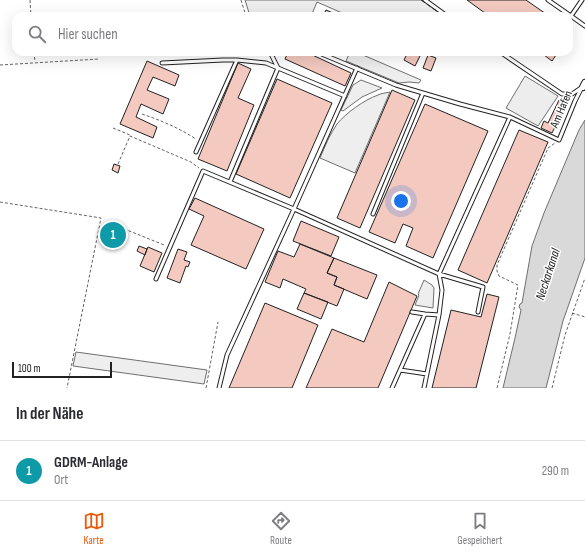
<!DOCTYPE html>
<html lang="de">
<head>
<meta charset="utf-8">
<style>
	body { margin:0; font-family:"Sofia Sans Condensed",sans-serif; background:#f7f7f7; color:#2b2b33 }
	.scale { position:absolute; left:12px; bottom:10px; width:100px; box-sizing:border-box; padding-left:4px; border:2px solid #222; border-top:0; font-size:11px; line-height:14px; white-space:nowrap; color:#222; -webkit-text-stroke:3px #fff; paint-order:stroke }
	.you { position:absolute; left:401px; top:201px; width:14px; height:14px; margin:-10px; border:3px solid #fff; border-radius:50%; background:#1a73e8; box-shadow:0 0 0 6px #1a73e833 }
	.badge { display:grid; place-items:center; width:26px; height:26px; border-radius:50%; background:#ea580c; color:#fff; font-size:13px; font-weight:700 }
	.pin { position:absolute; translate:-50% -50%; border:2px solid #fff; box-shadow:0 1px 4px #0006 }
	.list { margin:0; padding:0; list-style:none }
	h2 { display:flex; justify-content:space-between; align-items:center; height:52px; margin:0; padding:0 16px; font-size:17px }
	h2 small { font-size:13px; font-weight:400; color:#7c7c81 }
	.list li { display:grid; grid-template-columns:26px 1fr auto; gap:12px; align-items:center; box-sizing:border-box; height:60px; padding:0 16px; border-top:1px solid #e1e1e2 }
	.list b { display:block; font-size:15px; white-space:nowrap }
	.list p { margin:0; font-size:13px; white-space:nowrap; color:#7c7c81 }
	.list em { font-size:13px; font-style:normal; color:#7c7c81 }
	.icon { flex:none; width:22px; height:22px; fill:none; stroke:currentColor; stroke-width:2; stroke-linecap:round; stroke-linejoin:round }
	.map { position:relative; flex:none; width:585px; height:388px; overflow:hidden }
	.search { position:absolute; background:#fff; box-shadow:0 4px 16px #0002; left:12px; right:12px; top:12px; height:44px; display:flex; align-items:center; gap:10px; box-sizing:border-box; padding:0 14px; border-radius:12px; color:#7c7c81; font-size:15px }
	.sheet { height:112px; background:#fff }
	nav { display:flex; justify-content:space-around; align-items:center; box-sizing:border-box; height:56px; border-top:1px solid #e1e1e2; background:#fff; font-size:11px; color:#7c7c81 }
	nav a { display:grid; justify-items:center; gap:2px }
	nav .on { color:#ea580c }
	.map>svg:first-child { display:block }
	.green { fill:#eee; stroke:#6f6f6f }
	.parking { fill:#ededed; stroke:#6f6f6f }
	.water { fill:#d9d9d9; stroke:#6f6f6f }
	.building { fill:#f3c9c0; stroke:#222 }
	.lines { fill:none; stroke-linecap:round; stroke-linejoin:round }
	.lane-casing { stroke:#222; stroke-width:5 }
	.street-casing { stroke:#222; stroke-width:8 }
	.path { stroke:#646464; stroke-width:1; stroke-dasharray:3 2; stroke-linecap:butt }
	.lane { stroke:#fff; stroke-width:3 }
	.street { stroke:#fff; stroke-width:6 }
	.fence { stroke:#222; stroke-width:1; stroke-dasharray:5 2; stroke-linecap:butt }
	.labels { text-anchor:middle; stroke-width:3; stroke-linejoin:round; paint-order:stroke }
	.street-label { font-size:12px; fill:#222; stroke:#fff }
	.water-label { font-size:13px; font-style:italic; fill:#222; stroke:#fff }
</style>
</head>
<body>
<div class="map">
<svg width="585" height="388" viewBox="0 0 585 388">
	<rect width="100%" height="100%" fill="#fff"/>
	<path class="green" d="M350,52H356L421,80L419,83L409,82L399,83L346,61Z
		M361,80L382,88L362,97L343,111L341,110L353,85Z
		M390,92L355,173L320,158C325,146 330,134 337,124C346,113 364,100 378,95C382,93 386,93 390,92Z
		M424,280L432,285L434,288L433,308L415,305L419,295L418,294Z
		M76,352L207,370L204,384L73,366Z"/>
	<path class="parking" d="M245,0H425L447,16H349L317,2L311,16H250Z
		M525,76L558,96L538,126L506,108Z"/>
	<path class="water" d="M585,120V258L563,321L546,388H503L515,338L521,310L519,307L520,304L522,303L532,246L544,213L579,130Z"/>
	<path class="building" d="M467,0H526L549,16H489Z
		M326,10L340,16H323Z
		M288,52H306L351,73L345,86L285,59Z
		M408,52H422L415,66L404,60Z
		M540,52H558L552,61Z
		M428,55L436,58L431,71L423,68Z
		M147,61L179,75L175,86L153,77L147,90L169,99L163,114L141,104L136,117L157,127L153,138L120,124Z
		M238,63L251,69L238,98L254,105L227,171L198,159Z
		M277,79L332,103L290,198L236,174Z
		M392,90L415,100L360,228L337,218Z
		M559,100L567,103L552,133L541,128L544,121L548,123Z
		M425,104L488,131L433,258L406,246L413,228L403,224L395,243L369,232Z
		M519,130L548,142L487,283L458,270Z
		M114,164L120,166L118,173L112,170Z
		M195,198L264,229L246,269L191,245L204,216L189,209Z
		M301,221L339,237L331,256L293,241Z
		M109,230L118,234L114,241L111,240L112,236L107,234Z
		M300,244L334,258L327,273L337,277L334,285L344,289L337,306L304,293L306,289L283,279L280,288L265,282L278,251L294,257Z
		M139,246L147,249L145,255L137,251Z
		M148,247L162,253L154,272L140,266Z
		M178,249L187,252L184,260L190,262L188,267L186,266L180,283L167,278Z
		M334,258L377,275L367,299L334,285L337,277L327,273Z
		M389,282L417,296L378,388H306L332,329L364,342Z
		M304,293L328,302L321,319L297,309Z
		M487,294L499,297L476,388H432L451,310L481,317Z
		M265,303L318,325L292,388H229Z"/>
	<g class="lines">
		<g class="lane-casing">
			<path id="lane" d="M425,0L447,16
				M548,0L571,16
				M582,0L571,16L585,26
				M270,52L278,68
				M317,52L396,85L460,104L510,117L559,140L575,101L582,87
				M500,52L562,94H572L581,88
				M162,63L223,60H237
				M196,152L237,60L266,63L345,96
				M230,182L278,68
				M373,214L423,93
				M156,279L203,171L294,209L439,274L483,287L478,312
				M412,312L425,314
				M400,370L427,374
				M219,388L227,355L294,209L357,68
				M392,388L425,314L439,315
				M424,388L439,315L442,290L439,274L510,117"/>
		</g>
		<g class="street-casing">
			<path id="street" d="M583,87L585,83"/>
		</g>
		<path class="path" d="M30,0L31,16
			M241,0L246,16
			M34,52L35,62
			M0,65L99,59
			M142,114C160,120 179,128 196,139
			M113,128L130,135
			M118,164L130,136L191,162L199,168
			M0,202L101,218L67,388
			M117,240L122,228L164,245
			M572,313L585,317
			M206,388L218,322
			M497,388L510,334L518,285L499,276L497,271V265L548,148L555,143
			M552,388L565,335L585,278"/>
		<use href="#lane" class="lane"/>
		<use href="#street" class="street"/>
		<path class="fence" d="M421,0L444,16"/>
	</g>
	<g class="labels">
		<g class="street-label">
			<text transform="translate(561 109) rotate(-67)" y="4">Am Hafen</text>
		</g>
		<g class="water-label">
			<text transform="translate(547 274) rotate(-72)" y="5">Neckarkanal</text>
		</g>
	</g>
</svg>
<div class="scale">100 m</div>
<div class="you"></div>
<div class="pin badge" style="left:113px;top:235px;background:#0f9aa8">1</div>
<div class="search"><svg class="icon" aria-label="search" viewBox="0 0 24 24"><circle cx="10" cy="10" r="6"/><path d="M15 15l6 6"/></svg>Hier suchen</div>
</div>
<section class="sheet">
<h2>In der Nähe<small></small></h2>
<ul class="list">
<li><span class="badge" style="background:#0f9aa8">1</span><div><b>GDRM-Anlage</b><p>Ort</p></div><em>290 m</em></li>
</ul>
</section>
<nav>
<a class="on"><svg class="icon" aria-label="map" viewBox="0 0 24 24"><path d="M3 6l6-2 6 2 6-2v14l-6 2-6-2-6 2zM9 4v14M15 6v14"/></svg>Karte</a>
<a><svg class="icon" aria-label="directions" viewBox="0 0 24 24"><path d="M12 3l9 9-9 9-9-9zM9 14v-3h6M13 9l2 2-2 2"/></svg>Route</a>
<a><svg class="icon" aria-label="saved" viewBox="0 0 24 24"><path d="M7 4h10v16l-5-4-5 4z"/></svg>Gespeichert</a>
</nav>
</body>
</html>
